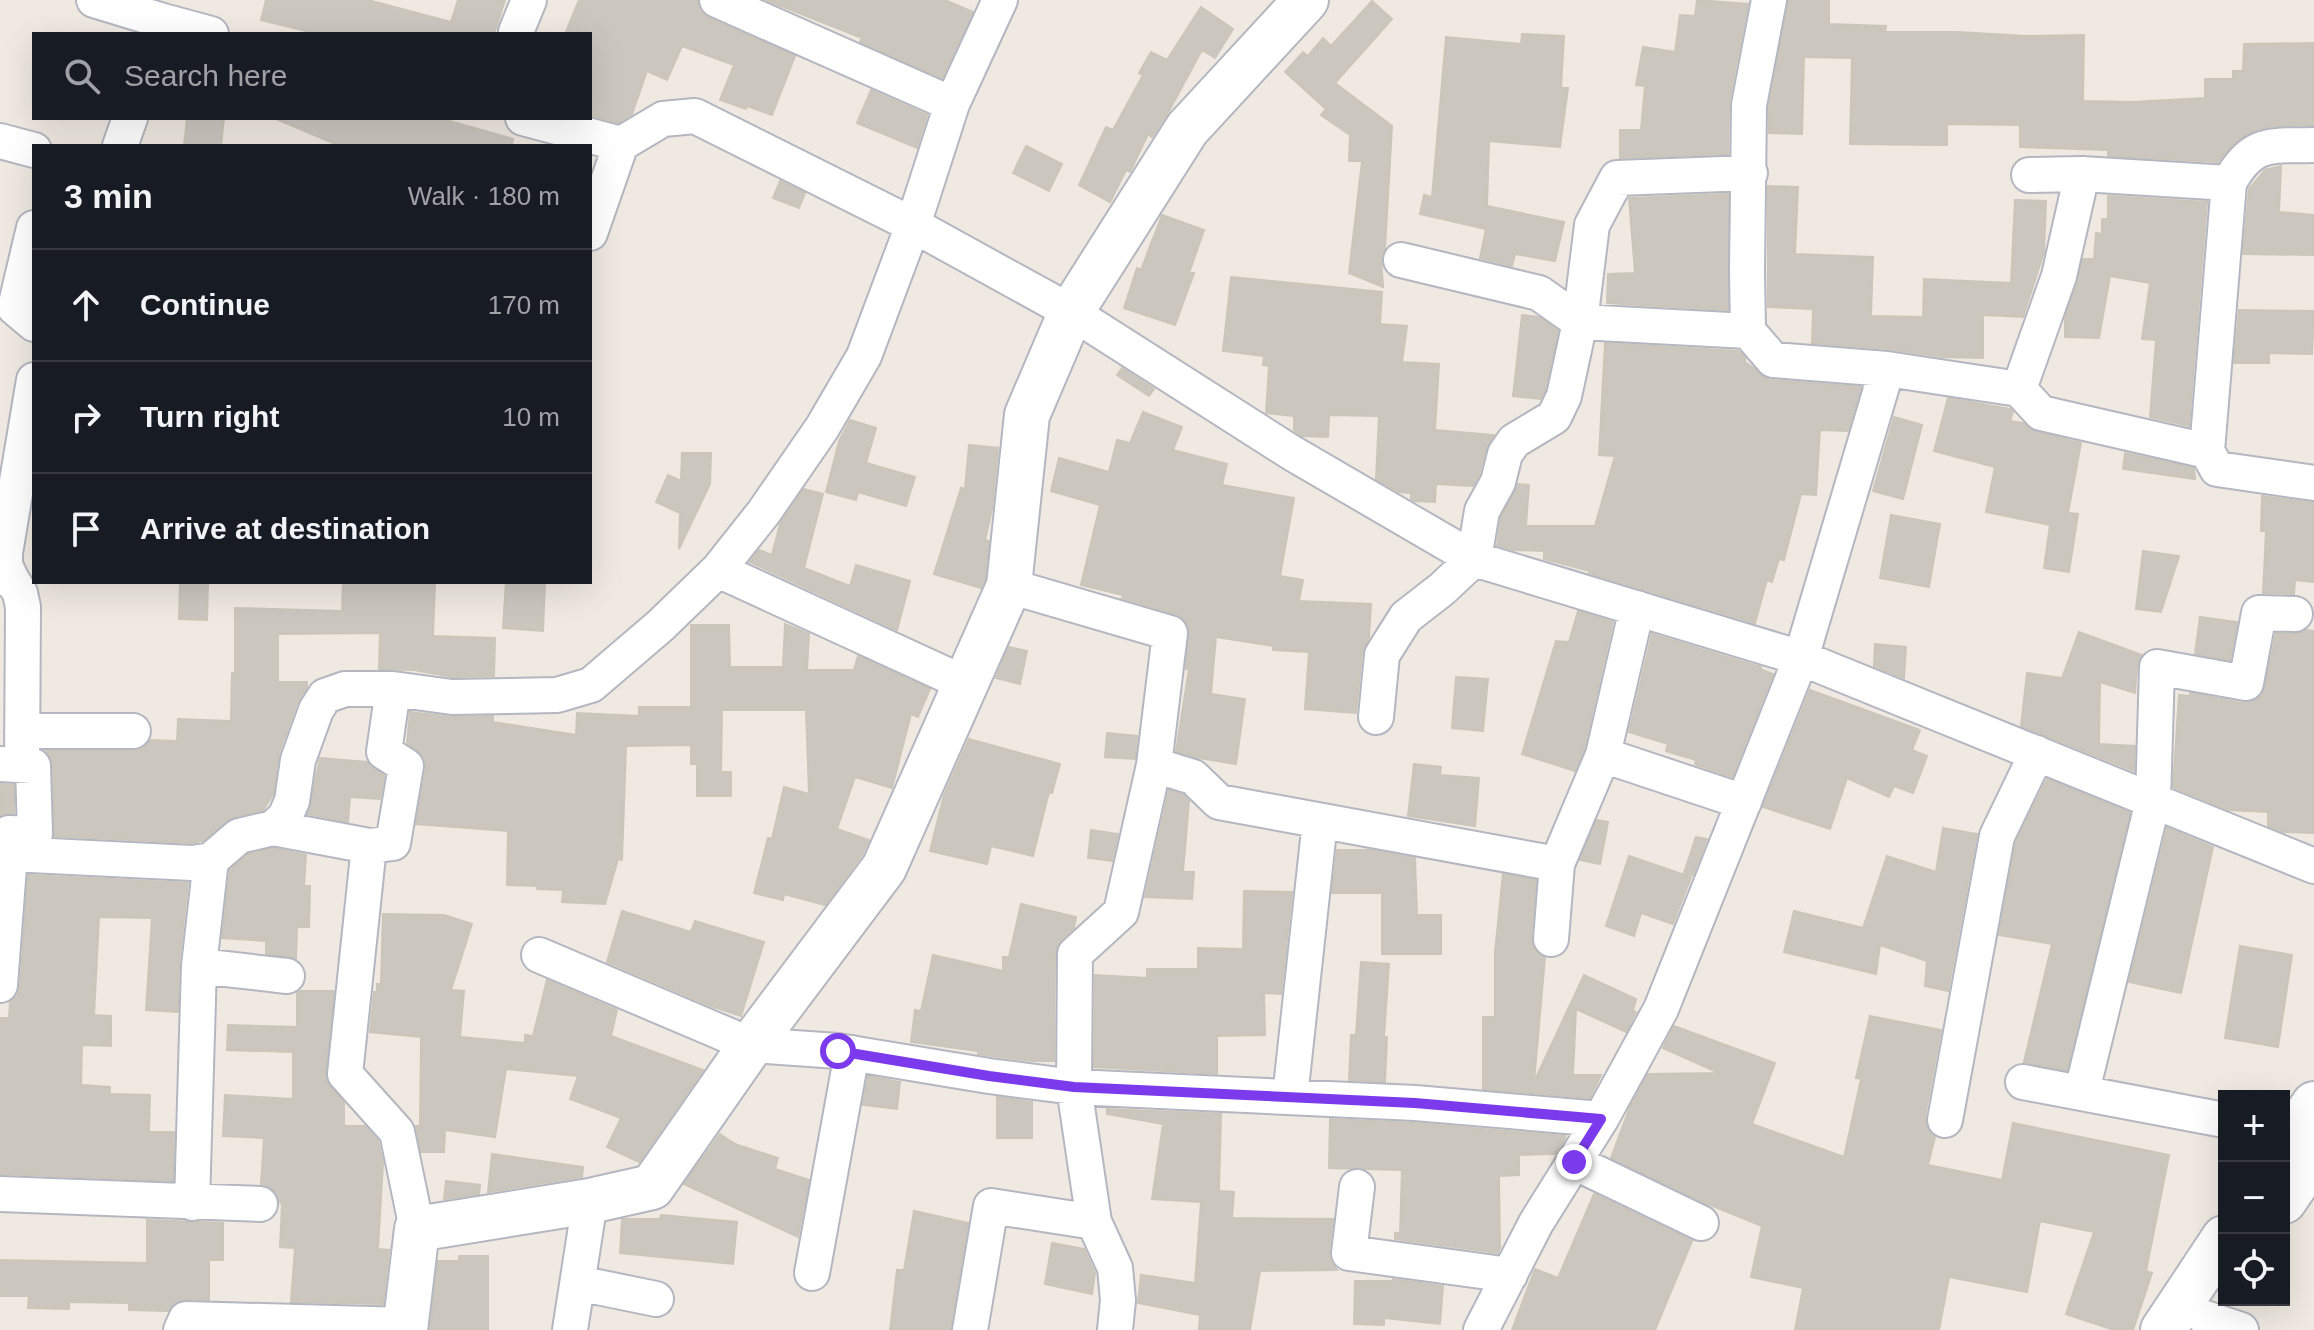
<!DOCTYPE html>
<html lang="en">
<head>
<meta charset="utf-8">
<style>
	body { margin:0; font-family:Helvetica,sans-serif; background:#20242c; color:#f1f3f6 }
	.controls { position:absolute; right:24px; bottom:24px; display:grid; overflow:hidden; border-radius:0px; box-shadow:0 8px 32px #0002 }
	.controls button { width:72px; height:72px; display:grid; place-items:center; padding:0; border:0; border-bottom:2px solid #363941; background:#171b24; color:#f1f3f6; font:40px sans-serif }
	.stop { position:absolute; width:24px; height:24px; margin:-18px; border:6px solid #7c3aed; border-radius:50%; background:#fff }
	.stop.end { background:#7c3aed; border-color:#fff; box-shadow:0 2px 8px #0008 }
	.list { margin:0; padding:0; list-style:none }
	h2 { display:flex; justify-content:space-between; align-items:center; height:104px; margin:0; padding:0 32px; font-size:34px }
	h2 small { font-size:26px; font-weight:400; color:#9ea1a6 }
	.list li { display:grid; grid-template-columns:52px 1fr auto; gap:24px; align-items:center; box-sizing:border-box; height:112px; padding:0 32px; border-top:2px solid #363941 }
	.list b { display:block; font-size:30px; white-space:nowrap }
	.list em { font-size:26px; font-style:normal; color:#9ea1a6 }
	.icon { flex:none; width:44px; height:44px; fill:none; stroke:currentColor; stroke-width:2; stroke-linecap:round; stroke-linejoin:round }
	.map { position:relative; flex:none; width:2314px; height:1330px; overflow:hidden }
	.search { position:absolute; background:#171b24; box-shadow:0 8px 32px #0002; left:32px; top:32px; width:560px; height:88px; display:flex; align-items:center; gap:20px; box-sizing:border-box; padding:0 28px; border-radius:0px; color:#9ea1a6; font-size:30px }
	.panel { position:absolute; background:#171b24; box-shadow:0 8px 32px #0002; left:32px; top:144px; width:560px; height:440px; border-radius:0px }
	.map>svg:first-child { display:block }
	.building { fill:#cbc7bf; stroke:#cbc5ba; stroke-width:2 }
	.lines { fill:none; stroke-linecap:round; stroke-linejoin:round }
	.street-casing { stroke:#b4b7c1; stroke-width:38 }
	.secondary-casing { stroke:#b4b7c1; stroke-width:48 }
	.street { stroke:#fff; stroke-width:34 }
	.secondary { stroke:#fff; stroke-width:44 }
	.route { stroke:#7c3aed; stroke-width:10 }
</style>
</head>
<body>
<div class="map">
<svg width="2314" height="1330" viewBox="0 0 2314 1330">
	<rect width="100%" height="100%" fill="#efe9e1"/>
	<path class="building" d="M266,0H368L451,22L458,0H505L494,34H318L261,20Z
		M579,0H697L700,11L709,18L795,56L772,115L747,106L746,109L720,100L734,65L682,46L667,80L647,71L632,114L618,123L590,115V34H565Z
		M766,0H945L973,12L942,78L860,42L862,38Z
		M1697,0L1748,4L1729,102L1728,154L1620,158V130H1641L1645,86L1636,85L1643,47L1675,52L1680,15L1695,16Z
		M1788,0H1829V24L1886,26L1885,32H1957L2026,36L2084,35L2083,101L2133,102L2205,98V79H2233V71H2243L2244,44L2314,43V125L2273,126L2256,130L2234,143L2218,162L2108,156V150L2020,147V125L1947,124V145L1850,144L1852,58L1804,57L1802,134L1769,133V107Z
		M1372,1L1392,19L1335,83L1392,126L1385,249L1381,256L1383,287L1349,273L1362,161H1349L1350,135L1321,115L1326,109L1285,72L1303,52L1308,56L1323,38L1331,46Z
		M1201,7L1233,29L1215,58L1202,50L1169,111L1152,137L1148,134L1130,172L1126,170L1110,202L1079,185L1106,127L1113,130L1143,75L1139,73L1151,52L1167,60Z
		M1522,34L1564,36L1561,88H1568L1560,147L1489,141L1487,206L1564,222L1555,261L1515,254L1512,266L1480,258L1486,229L1420,214L1424,195L1432,197L1446,37L1521,44Z
		M871,90L927,115L917,148L857,123Z
		M187,118H224L221,146H184Z
		M274,118H439L513,139L512,146H340Z
		M1026,146L1062,164L1049,191L1013,173Z
		M2281,166L2279,212L2314,215V255L2243,254L2249,189L2265,170Z
		M780,181L805,193L799,208L773,198Z
		M1768,186L1798,187L1795,254L1873,257L1871,316L1923,317L1924,279L2011,283L2015,200L2046,201L2044,252L2023,317L1983,315V358L1943,357L1889,349L1812,343L1813,309L1768,307Z
		M1728,194V310L1607,303L1608,274L1635,273L1629,198Z
		M2108,196L2207,202L2189,426L2150,417L2156,340L2142,339L2150,283L2110,276L2099,338L2065,337V319L2083,259H2094L2096,233L2102,234V219H2108Z
		M1162,215L1204,230L1189,273H1194L1175,325L1124,308L1137,268L1141,270Z
		M1231,277L1382,292L1380,324L1407,326L1402,362L1439,364L1435,430L1494,435L1486,449L1479,475L1473,486L1436,484L1435,502L1414,501L1411,499V493L1399,492L1376,479L1379,416L1329,415L1328,437L1302,436L1294,430V416L1266,413L1269,366L1263,365L1264,356L1223,351Z
		M2239,310L2314,311L2312,354L2269,353V363H2234Z
		M1522,315L1539,317L1558,331L1545,390L1541,399L1513,396Z
		M1605,343L1738,351L1745,358V362L1770,380L1861,387L1848,431L1820,430L1816,495L1801,494L1784,560L1779,559L1772,582L1767,580L1755,623L1589,573L1590,571L1544,559V551L1514,550L1497,545L1501,518L1518,484L1529,485L1526,526H1595L1615,456L1599,455Z
		M1122,368L1154,389L1149,396L1117,375Z
		M1948,398L2010,409L2013,412L2010,421L2023,423L2037,432L2081,443L2068,513L2078,514L2069,572L2044,568L2050,525L1986,512L1995,467L1934,451Z
		M1143,412L1182,427L1173,450L1227,464L1222,485L1294,498L1280,576L1303,580L1299,601L1371,604L1369,637L1362,653L1356,713L1305,709L1309,652L1273,650V646L1216,637L1211,694L1245,699L1236,764L1199,758L1176,751L1189,669H1186L1188,626L1176,614L1122,598L1123,595L1081,585L1100,505L1051,491L1059,458L1109,472L1117,440L1130,443Z
		M1894,417L1922,425L1903,499L1873,491Z
		M850,420L876,428L866,463L915,477L906,506L858,492L856,500L826,492L839,441Z
		M969,445L998,448L992,509L985,540L989,541L985,579L981,588L934,574L961,488L965,489Z
		M682,453H711L710,484L679,549L680,513L656,502L668,475L681,481Z
		M2125,453L2194,468L2195,479L2123,469Z
		M804,489L823,494L804,568L850,586L856,565L910,581L897,630L750,562L759,550L772,555L780,524Z
		M2262,496L2314,503V582L2295,580L2294,594L2263,593L2266,531H2261Z
		M1891,515L1940,524L1929,587L1880,578Z
		M2143,551L2179,556L2161,612L2136,609Z
		M180,582L208,583L207,620L179,619Z
		M343,582H435L433,636L495,638L494,676L453,677L414,670L379,669L380,633L278,634V682H307V687L297,703L279,753L273,795L263,810L234,817L202,841L191,843L54,836L53,765L46,751H134L144,748L151,740L177,741L178,719L231,721L232,673H235V608L342,611Z
		M506,582H545L543,631L503,628Z
		M1578,611L1613,622L1584,749L1575,771L1522,754L1556,641L1569,642Z
		M2200,617L2237,622L2230,660L2195,654Z
		M785,624L809,634L807,670H854L858,656L930,689L918,717L911,714L892,788L855,777L837,829L869,840L862,855L825,905L784,894L783,900L754,893L768,838L772,839L784,787L809,794L806,710H722L721,772H731V796H697V764H691V745L626,746L622,860L618,859L605,904L562,902L563,890L537,889V886L507,885L508,831L416,824L426,768L424,757L407,743L410,712L452,717L493,716V722L576,735L577,713L639,716V707H691V625H729L730,667H783Z
		M2306,630L2314,631V833L2283,832L2268,826V812L2229,810L2173,787L2179,695L2190,696V693L2242,703L2253,701L2262,695L2265,687L2276,633L2294,634Z
		M2079,632L2142,655L2137,666L2135,693L2100,682L2099,744L2135,746L2134,771L2021,726L2027,673L2062,678Z
		M1652,634L1761,667L1760,669L1773,674L1732,777L1695,764L1696,760L1666,751L1668,744L1629,732Z
		M1875,644L1906,647L1904,678L1874,666Z
		M1009,647L1027,651L1020,684L996,678Z
		M1456,677L1488,679L1483,731L1452,728Z
		M1810,690L1920,730L1912,750L1927,756L1913,793L1894,786L1889,797L1847,778L1830,829L1763,807Z
		M1107,733L1137,736L1135,759L1105,757Z
		M969,739L1060,764L1052,793L1049,792L1033,856L991,846L987,864L930,851L944,795Z
		M320,758L367,762L384,776L380,799L350,797L348,822L308,814Z
		M1414,764L1441,767L1440,775L1479,778L1475,826L1408,816Z
		M2047,779L2130,813L2067,1070L2024,1062L2052,944L1999,935L2016,842Z
		M0,784L14,785V813L1,815Z
		M1169,790L1183,795L1189,801L1183,872H1194L1192,899L1145,897Z
		M1597,820L1608,822L1600,864L1580,860Z
		M1943,828L1977,834L1948,991L1925,986L1927,961L1880,945L1876,974L1784,952L1794,911L1863,928L1887,856L1936,872Z
		M2167,828L2213,847L2181,993L2129,982Z
		M1091,830L1118,834L1112,861L1088,858Z
		M1696,837L1707,839L1693,875L1684,873Z
		M273,848L306,855L304,886H310L309,927H297L296,959L266,954V941L222,938L230,870L248,854Z
		M1337,850H1370L1415,858L1417,915H1441V954H1382V893H1332Z
		M1629,856L1691,877L1673,924L1641,913L1634,936L1606,926Z
		M1503,874L1536,880L1531,938L1533,948L1545,957L1534,1082L1584,975L1636,999L1633,1011L1636,1012L1626,1032L1576,1009L1573,1075H1601L1590,1098L1483,1089V1017H1495V952Z
		M28,875L188,883L179,964L178,1012L146,1010L152,918L99,917L94,1015L111,1016V1046L82,1045L81,1085L110,1087V1094L150,1095L149,1132H174L173,1181L0,1174V1018H9L10,1002L17,996L20,987Z
		M1244,891L1292,892L1281,994L1264,993L1265,1035L1217,1036V1074L1094,1067L1095,975L1147,978V969H1198V948L1243,949Z
		M1021,904L1076,917L1074,928L1061,940L1055,953L1054,1061H1032L992,1056L978,1054V1051L911,1042L915,1010L921,1011L933,955L1003,971V957H1009Z
		M622,911L691,932L695,921L764,942L741,1016L711,1006L607,962Z
		M383,914L444,915L472,924L451,990L464,991L460,1037L525,1043V1035L533,1036L547,980L617,1010L611,1036L703,1070L639,1162L607,1147L621,1118L570,1099L578,1076L506,1069L495,1137L445,1130L444,1152H421L416,1126H420L421,1037L370,1032L374,992H377V984H381Z
		M2240,946L2292,955L2278,1047L2225,1038Z
		M1361,962L1389,964L1384,1037H1387L1385,1082L1349,1080L1351,1035H1356Z
		M300,991H334L326,1080L344,1103V1126H365L378,1141L383,1162L378,1249L389,1250L383,1304L291,1302L295,1248L280,1247L282,1205L271,1188L261,1184L264,1138L223,1136L225,1095L293,1099V1052L227,1050L228,1025L297,1027V993Z
		M1870,1016L1941,1030L1925,1116L1927,1127L1935,1137L1928,1165L2002,1180L2013,1123L2169,1155L2146,1271L2152,1273L2133,1330H2114L2066,1314L2094,1232L2040,1221L2027,1292L1949,1277L1939,1330H1795L1803,1288L1751,1277L1762,1226L1708,1204L1611,1158L1630,1107L1648,1074L1719,1073L1663,1048L1674,1026L1775,1063L1752,1124L1844,1157L1861,1079L1856,1078Z
		M868,1076L900,1082L897,1109L863,1105Z
		M997,1097L1032,1102V1138H997Z
		M1107,1109L1221,1114L1219,1191L1234,1192L1232,1218L1333,1219L1329,1251L1330,1260L1337,1270L1260,1271L1250,1330H1199L1200,1315L1138,1303L1141,1275L1195,1283L1201,1202L1152,1199L1163,1124L1107,1114Z
		M1330,1119L1414,1123L1565,1136V1138L1556,1154L1519,1155V1175L1499,1176L1500,1248L1498,1253L1395,1239V1233H1400L1402,1170L1329,1168Z
		M720,1134L735,1144L778,1158L775,1169L809,1180L798,1237L684,1184Z
		M492,1154L583,1167L582,1177L488,1192Z
		M446,1181L480,1185L479,1194L444,1199Z
		M1594,1194L1692,1241L1655,1330H1512L1535,1269L1558,1278Z
		M914,1211L968,1223L950,1330H890L897,1270H904Z
		M661,1215L737,1222L733,1264L620,1253L622,1219H660Z
		M147,1220L223,1223V1260H209V1300L186,1299L175,1303L168,1311L129,1310V1303L69,1302V1309L28,1308L29,1296H0V1260L147,1263Z
		M1052,1243L1084,1249L1095,1273L1092,1294L1045,1284Z
		M459,1256H488V1330H430L438,1261H459Z
		M1393,1279L1443,1286L1440,1324L1384,1318V1325L1354,1324L1355,1281H1393Z"/>
	<g class="lines">
		<g class="street-casing">
			<path id="street" d="M94,0L163,21
				M717,0L952,104
				M1769,0L1749,105L1747,271L1748,331L1773,360L1887,369L2019,389L2041,413L2207,451L2217,469L2314,483
				M516,32L529,0
				M159,34L163,21L211,34
				M523,118L621,144
				M0,141L34,150
				M120,146L130,118
				M2029,175L2082,174L2229,183C2252,140 2271,146 2314,145
				M34,228L15,308L34,324
				M590,233L621,144L663,119L695,116L913,225L1071,312L1292,453L1474,559L1801,658L2314,866
				M1401,260L1539,293L1580,322L1748,331
				M2019,389L2059,276L2082,174
				M2207,451L2229,183
				M718,570L964,683
				M0,578H11L5,565V553L34,380
				M11,578L20,593L23,607L22,765
				M1009,586L1170,633L1154,765L1121,912L1075,954L1074,1087L1094,1222L1115,1268L1118,1300L1115,1330
				M393,689L384,752L406,766L393,843L369,846L345,1074L397,1132L417,1229
				M1376,717L1382,655L1406,617L1442,589L1474,559L1482,511L1498,482L1505,454L1514,441L1554,417L1564,396L1580,322L1592,225L1617,178L1750,173
				M22,731H133
				M1603,755L1637,608
				M0,764L33,766L35,834L9,833L10,854L0,985
				M1154,765L1193,777L1219,802L1557,864
				M273,828L369,846
				M10,854L192,863L211,860L239,836L273,828L285,817L292,801L298,760L316,710L325,696L345,689H393L452,697L557,695L591,685L660,626L718,570L764,512L822,428L864,356L913,225L952,104L1000,0
				M1551,939L1557,864L1603,755L1744,802
				M539,955L751,1045L838,1051L989,1076L1074,1087L1415,1103L1601,1119
				M199,966L287,976
				M2023,1082L2224,1120
				M2082,1091L2153,801L2157,667L2246,683L2259,613L2295,614
				M1290,1097L1320,821
				M1945,1120L1997,836L2037,753
				M1574,1162L1701,1223
				M1357,1187L1349,1253L1510,1275
				M0,1194L260,1204
				M192,1203L199,966L211,860
				M812,1273L852,1053
				M578,1283L656,1299
				M2205,1318L2241,1330
				M181,1330L186,1319L406,1325
				M570,1330L590,1201
				M970,1330L991,1206L1094,1222
				M1481,1330L1536,1223L1601,1119L1661,1009L1801,658L1887,369"/>
		</g>
		<g class="secondary-casing">
			<path id="secondary" d="M2284,1149L2314,1104
				M2284,1201L2314,1157
				M405,1330L417,1229L590,1201L652,1187L751,1045L884,868L1009,586L1027,415L1071,312L1187,129L1306,0
				M2163,1330L2224,1238"/>
		</g>
		<use href="#street" class="street"/>
		<use href="#secondary" class="secondary"/>
	</g>
	<g class="lines">
		<path class="route" d="M838,1051L989,1076L1074,1087L1415,1103L1601,1119L1574,1162"/>
	</g>
</svg>
<div class="controls">
<button>+</button>
<button>−</button>
<button><svg class="icon" aria-label="locate" viewBox="0 0 24 24"><circle cx="12" cy="12" r="6"/><path d="M12 2v4M12 18v4M2 12h4M18 12h4"/></svg></button>
</div>
<div class="stop" style="left:838px;top:1051px"></div>
<div class="stop end" style="left:1574px;top:1162px"></div>
<div class="search"><svg class="icon" aria-label="search" viewBox="0 0 24 24"><circle cx="10" cy="10" r="6"/><path d="M15 15l6 6"/></svg>Search here</div>
<section class="panel">
<h2>3 min<small>Walk · 180 m</small></h2>
<ul class="list">
<li><svg class="icon" aria-label="ahead" viewBox="0 0 24 24"><path d="M12 20V5M6 11l6-6 6 6"/></svg><div><b>Continue</b></div><em>170 m</em></li>
<li><svg class="icon" aria-label="right" viewBox="0 0 24 24"><path d="M7 20v-9h11M14 6l5 5-5 5"/></svg><div><b>Turn right</b></div><em>10 m</em></li>
<li><svg class="icon" aria-label="arrive" viewBox="0 0 24 24"><path d="M6 21V4h12l-3 4 3 4H6"/></svg><div><b>Arrive at destination</b></div></li>
</ul>
</section>
</div>
</body>
</html>
